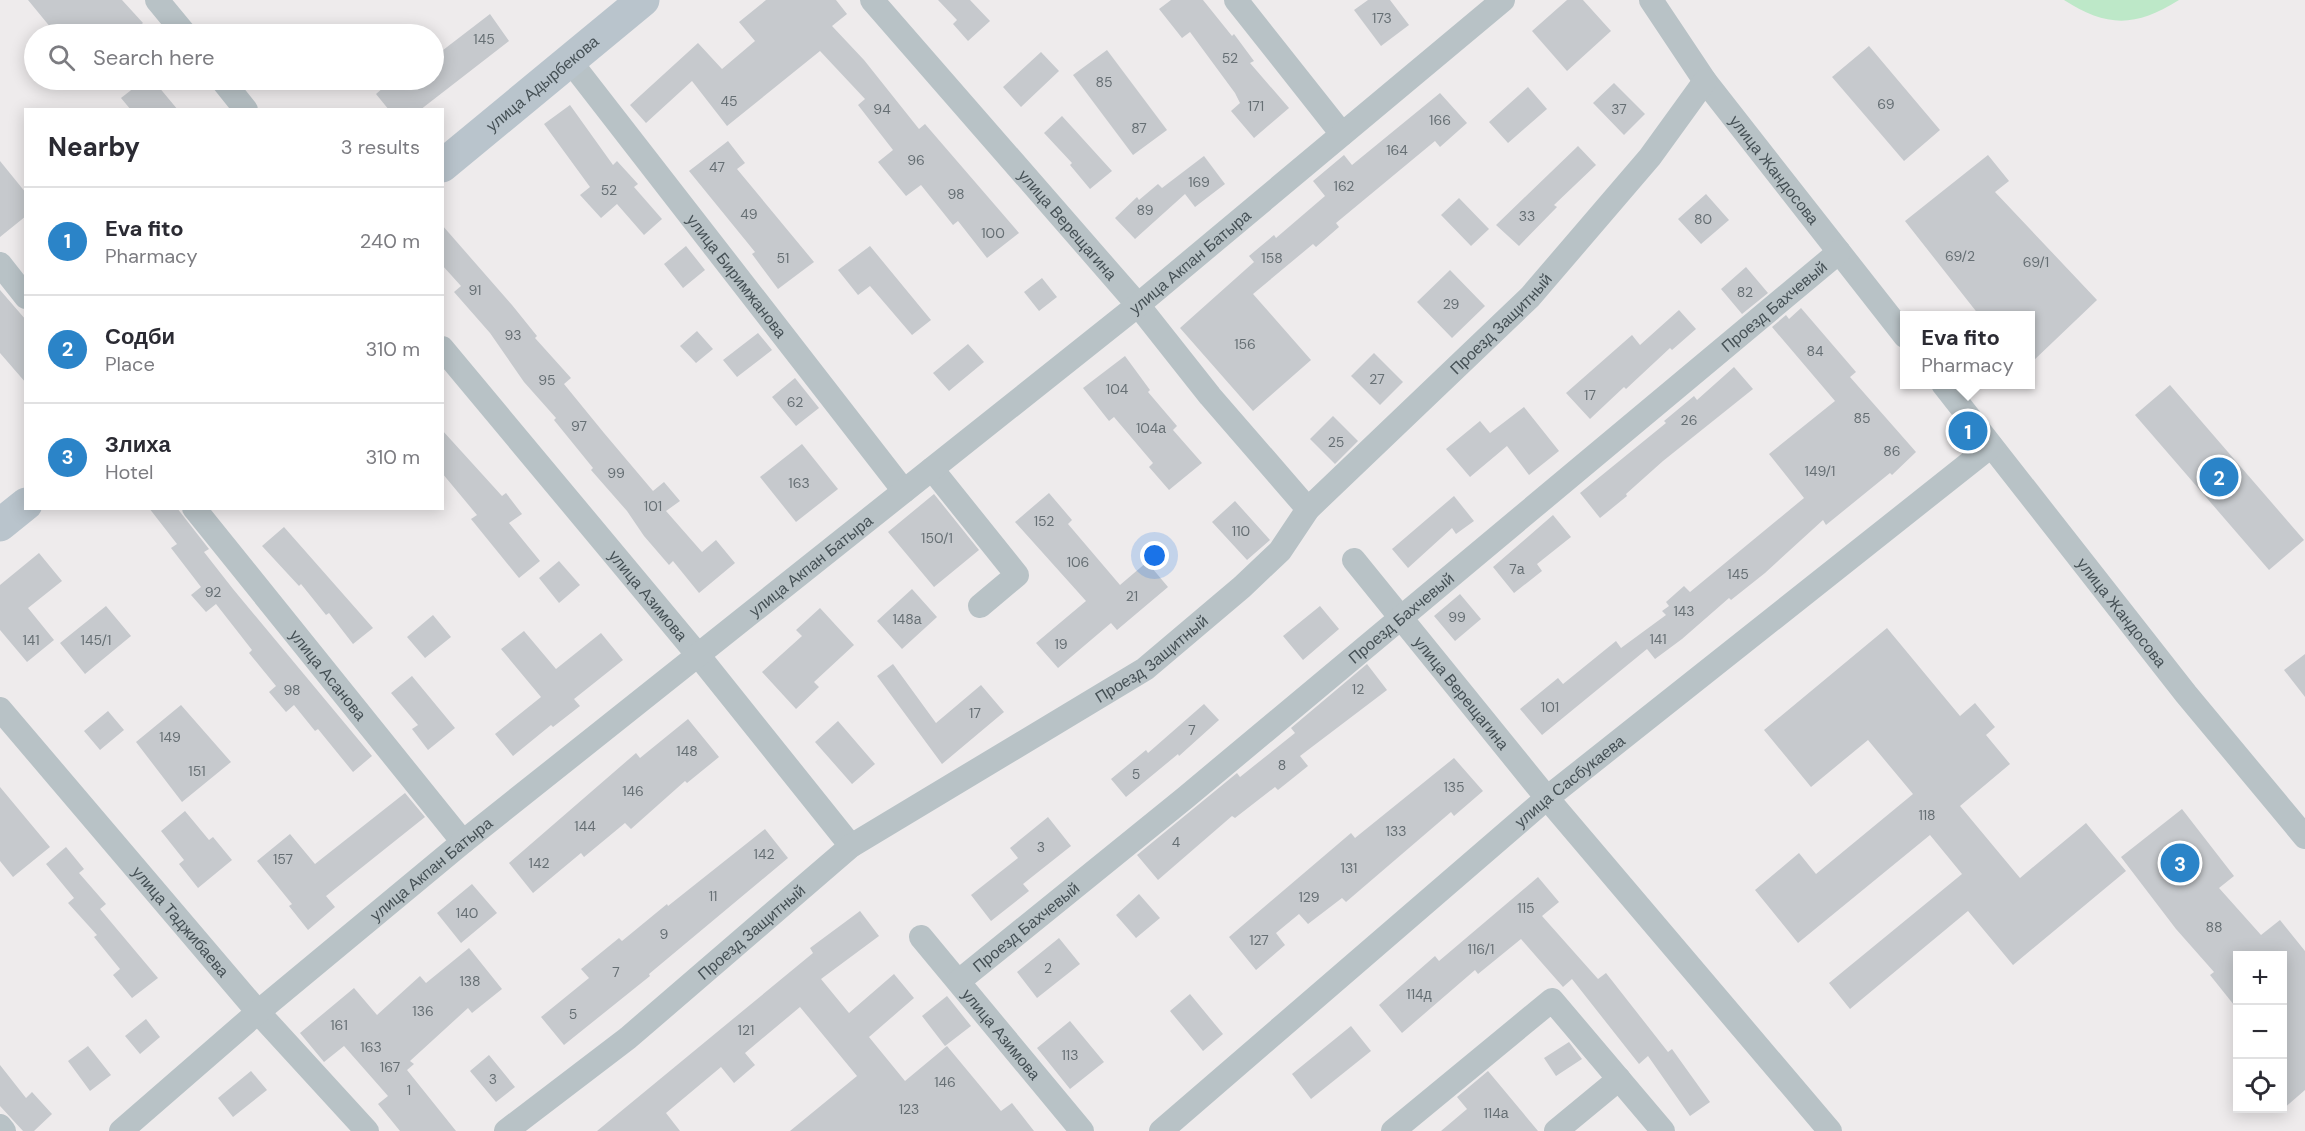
<!DOCTYPE html>
<html lang="en">
<head>
<meta charset="utf-8">
<style>
	body { margin:0; font-family:"DM Sans",sans-serif; background:#f2f2f3; color:#2b2b33 }
	.controls { position:absolute; right:18px; bottom:18px; display:grid; overflow:hidden; border-radius:0px; box-shadow:0 3px 15px #0003 }
	.controls button { width:54px; height:54px; display:grid; place-items:center; padding:0; border:0; border-bottom:2px solid #e1e1e2; background:#fff; color:#2b2b33; font:30px sans-serif }
	.you { position:absolute; left:1155px; top:556px; width:21px; height:21px; margin:-15px; border:4px solid #fff; border-radius:50%; background:#1a73e8; box-shadow:0 0 0 9px #1a73e833 }
	.badge { display:grid; place-items:center; width:39px; height:39px; border-radius:50%; background:#2b84c8; color:#fff; font-size:20px; font-weight:700 }
	.pin { position:absolute; translate:-50% -50%; border:3px solid #fff; box-shadow:0 2px 6px #0006 }
	.popup { position:absolute; left:1900px; top:311px; width:135px; height:78px; box-sizing:border-box; display:grid; place-content:center; border-radius:0px; background:#fff; filter:drop-shadow(0 2px 4px #0005); font-size:20px; white-space:nowrap; color:#7c7c81 }
	.popup b { font-size:22px; color:#2b2b33 }
	.popup::after { content:''; position:absolute; left:50%; top:100%; margin-left:-12px; border:12px solid transparent; border-top-color:#fff }
	.list { margin:0; padding:0; list-style:none }
	h2 { display:flex; justify-content:space-between; align-items:center; height:78px; margin:0; padding:0 24px; font-size:26px }
	h2 small { font-size:20px; font-weight:400; color:#7c7c81 }
	.list li { display:grid; grid-template-columns:39px 1fr auto; gap:18px; align-items:center; box-sizing:border-box; height:108px; padding:0 24px; border-top:2px solid #e1e1e2 }
	.list b { display:block; font-size:22px; white-space:nowrap }
	.list p { margin:0; font-size:20px; white-space:nowrap; color:#7c7c81 }
	.list em { font-size:20px; font-style:normal; color:#7c7c81 }
	.icon { flex:none; width:33px; height:33px; fill:none; stroke:currentColor; stroke-width:2; stroke-linecap:round; stroke-linejoin:round }
	.map { position:relative; flex:none; width:2305px; height:1131px; overflow:hidden }
	.search { position:absolute; background:#fff; box-shadow:0 3px 15px #0003; left:24px; top:24px; width:420px; height:66px; display:flex; align-items:center; gap:15px; box-sizing:border-box; padding:0 21px; border-radius:33px; color:#7c7c81; font-size:22px }
	.panel { position:absolute; background:#fff; box-shadow:0 3px 15px #0003; left:24px; top:108px; width:420px; height:402px; border-radius:0px }
	.map>svg:first-child { display:block }
	.green { fill:#bde8c8 }
	.building { fill:#c6c9cd }
	.lines { fill:none; stroke-linecap:round; stroke-linejoin:round }
	.minor { stroke:#b8c2c6; stroke-width:24 }
	.secondary { stroke:#b9c4cc; stroke-width:33 }
	.labels { text-anchor:middle; stroke-width:5; stroke-linejoin:round; paint-order:stroke }
	.number-label { font-size:14px; fill:#666f74 }
	.street-label { font-size:16px; fill:#465156; stroke:#fff }
</style>
</head>
<body>
<div class="map">
<svg width="2305" height="1131" viewBox="0 0 2305 1131">
	<rect width="100%" height="100%" fill="#eeebec"/>
	<path class="green" d="M2064,0H2179C2135,28 2106,27 2064,0Z"/>
	<path class="building" d="M28,0H122L143,23L131,34H56Z
		M766,0H836L847,14L832,26L864,60L919,129L925,124L1019,233L987,258L958,221L953,225L921,185L906,196L878,162L893,150L858,105L865,99L820,51L727,126L692,81L646,123L630,105L698,43L722,69L755,41L739,22Z
		M938,0H970L990,21L968,41L953,24L957,20Z
		M1171,0H1203L1232,36L1234,34L1254,61L1250,63L1289,108L1254,138L1231,111L1240,103L1235,93L1190,32L1182,38L1159,9Z
		M1368,0H1390L1409,25L1381,46L1354,10Z
		M1567,0H1583L1611,31L1567,71L1532,31Z
		M490,14L509,41L420,110H389L376,94L392,80H434V57Z
		M1869,46L1940,130L1904,161L1832,77Z
		M1107,50L1167,130L1133,155L1073,75Z
		M1041,52L1059,71L1021,107L1003,87Z
		M144,80H153L178,110H131L121,98Z
		M1614,83L1645,114L1624,135L1593,103Z
		M1528,87L1547,109L1508,143L1489,122Z
		M1440,93L1467,123L1440,147L1435,141L1336,223L1339,227L1316,247L1313,244L1253,294L1311,360L1253,411L1180,328L1254,262L1249,256L1274,235L1276,238L1325,196L1313,181L1344,155L1352,165Z
		M570,105L613,165L617,161L638,184L634,187L662,219L644,235L617,204L601,218L580,195L590,187L544,124Z
		M1062,116L1112,171L1090,189L1070,165L1072,163L1044,133Z
		M728,141L745,163L737,169L814,262L778,289L752,254L755,252L689,171Z
		M1578,146L1596,165L1554,205L1557,207L1519,246L1496,225Z
		M1988,155L2009,181L1995,192L2097,300L2031,363V315H1979L1905,221Z
		M1204,156L1225,184L1195,207L1185,194L1135,239L1115,218L1137,197L1139,200L1158,184L1162,188Z
		M0,161L26,193V216L0,237Z
		M1706,194L1729,220L1701,244L1678,219Z
		M1459,198L1489,229L1471,246L1441,215Z
		M442,225L512,305L537,336L535,338L571,378L564,384L604,433L653,491L664,482L680,501L666,511L702,552L716,540L735,563L699,593L673,561L669,565L644,536L627,511L591,470L593,468L554,420L556,418L524,382L490,333L454,292L461,286L442,265Z
		M686,246L705,270L683,288L664,264Z
		M870,246L931,320L912,335L870,286L858,295L838,270Z
		M1746,267L1768,293L1742,314L1721,289Z
		M1450,270L1485,306L1452,338L1417,302Z
		M1042,278L1057,297L1039,311L1024,292Z
		M0,290L26,320V383L0,353Z
		M1801,308L1856,372L1850,377L1916,452L1892,475L1890,473L1826,525L1823,520L1765,573L1731,600L1729,598L1682,639L1655,659L1647,649L1542,735L1520,709L1558,678L1563,684L1616,641L1621,648L1666,615L1662,611L1669,606L1666,602L1684,586L1690,592L1804,498L1769,454L1835,401L1772,327L1786,315L1789,319Z
		M1679,310L1696,329L1672,350L1670,348L1626,389L1624,387L1590,419L1566,393L1632,335L1640,345Z
		M697,331L713,349L696,363L680,346Z
		M758,333L772,350L737,377L723,360Z
		M968,344L984,362L949,391L933,373Z
		M1374,353L1403,382L1380,405L1351,376Z
		M1125,356L1150,390L1148,392L1177,426L1173,430L1202,463L1169,490L1149,467L1153,463L1114,417L1109,421L1083,388Z
		M1734,367L1753,389L1663,461L1626,494L1627,496L1600,518L1580,493L1666,423L1664,421L1694,396L1697,400Z
		M795,378L819,408L796,426L772,397Z
		M2170,385L2304,540L2269,570L2135,415Z
		M1524,407L1559,451L1529,475L1507,446L1470,477L1446,449L1480,421L1490,433Z
		M1333,416L1358,441L1335,464L1310,439Z
		M442,430L502,496L506,493L522,514L509,523L540,561L519,578L471,519L477,515L442,473Z
		M802,444L838,489L796,522L760,477Z
		M1049,493L1072,520L1068,524L1120,585L1147,562L1168,587L1117,630L1111,623L1058,668L1036,643L1086,601L1015,522Z
		M934,494L979,550L934,587L888,532Z
		M1454,496L1474,521L1456,534L1452,528L1408,568L1392,549Z
		M1235,501L1270,540L1247,560L1212,522Z
		M149,508H177L209,549L204,552L233,589L372,756L353,772L318,729L315,731L294,705L286,712L269,692L276,686L249,653L252,650L216,604L206,612L191,595L201,587L171,548L177,544Z
		M1553,515L1571,537L1537,564L1542,571L1514,593L1493,567Z
		M284,527L373,628L353,644L329,613L326,615L301,584L299,586L262,546Z
		M39,553L62,581L28,608L54,640L27,662L0,630V585Z
		M559,561L580,585L559,603L539,578Z
		M912,589L937,617L902,649L877,621Z
		M1460,594L1481,619L1455,641L1434,616Z
		M106,606L131,636L85,674L60,643Z
		M1320,606L1339,629L1303,660L1283,636Z
		M820,608L854,645L814,682L819,687L796,709L762,672L802,636L796,630Z
		M433,615L451,637L425,658L407,637Z
		M1887,628L1960,716L1975,703L1995,727L1986,735L2010,764L1960,806L2020,878L2086,823L2126,871L2013,965L1968,911L1850,1009L1829,983L1962,874L1930,835L1798,943L1755,890L1799,853L1816,874L1913,794L1868,740L1811,787L1764,730Z
		M524,631L556,669L601,633L623,660L574,699L580,706L553,727L551,725L513,756L495,734L541,697L501,649Z
		M2305,654V697L2284,670Z
		M893,664L936,723L981,685L1004,712L942,764L877,676Z
		M1367,664L1387,690L1300,756L1308,766L1278,790L1275,787L1235,818L1232,816L1158,880L1137,855L1237,773L1240,777L1295,733L1291,728Z
		M412,676L455,728L428,750L412,729L418,725L391,693Z
		M1204,704L1219,720L1179,756L1178,754L1126,797L1111,779L1146,750L1148,753Z
		M181,705L231,762L182,802L136,742Z
		M108,711L124,730L100,750L84,731Z
		M688,719L719,757L687,783L685,781L631,829L625,823L584,857L581,853L533,893L509,863L636,753L640,758Z
		M838,721L875,764L852,784L815,742Z
		M1454,758L1483,791L1454,816L1451,812L1346,902L1342,898L1308,924L1299,914L1276,933L1285,945L1256,970L1229,937L1351,833L1355,838Z
		M0,787L50,847L13,877L0,861Z
		M405,793L425,817L326,896L335,907L308,930L289,906L292,904L257,861L290,834L315,864Z
		M2182,809L2234,876L2219,888L2261,935L2280,920L2305,951V1090L2283,1109V956H2238V1010L2210,975L2214,972L2176,929L2121,857Z
		M185,811L209,840L213,837L232,860L198,888L179,864L184,860L161,831Z
		M1048,817L1071,846L1023,884L1029,891L991,921L971,895L1018,858L1010,848Z
		M765,829L788,858L649,974L650,976L564,1045L541,1017L589,978L581,969L619,938L622,941L667,904L668,906Z
		M66,847L84,869L79,873L106,904L100,909L158,978L132,998L113,975L120,969L94,937L97,935L68,903L74,898L46,864Z
		M1538,877L1559,902L1542,916L1598,979L1606,973L1668,1052L1672,1049L1710,1102L1690,1116L1648,1056L1639,1064L1572,979L1563,987L1521,939L1478,974L1475,970L1402,1033L1379,1005L1435,956L1439,961Z
		M472,884L497,913L461,943L437,913Z
		M1139,894L1160,918L1136,938L1116,915Z
		M860,911L879,936L821,979L849,1013L894,974L914,998L869,1037L905,1081L947,1046L1001,1111L1012,1103L1034,1131H790L857,1076L800,1007L745,1053L755,1065L734,1083L721,1067L666,1113L680,1131H597L813,953L810,948Z
		M1059,938L1080,964L1037,998L1017,972Z
		M469,948L502,989L472,1013L468,1008L410,1061L414,1064L407,1070L456,1131H400L378,1104L388,1096L344,1046L324,1062L300,1033L354,988L377,1015L420,976L426,983Z
		M1190,994L1223,1034L1203,1051L1170,1011Z
		M947,996L971,1026L945,1046L922,1016Z
		M146,1019L160,1037L140,1054L125,1036Z
		M1070,1021L1104,1062L1070,1089L1037,1048Z
		M1351,1026L1371,1051L1311,1099L1292,1074Z
		M1569,1042L1582,1059L1556,1076L1544,1058Z
		M88,1046L111,1075L90,1091L68,1061Z
		M489,1055L515,1087L496,1102L470,1071Z
		M0,1065L26,1098L32,1092L52,1114L34,1131H23L0,1106Z
		M251,1071L267,1090L233,1117L218,1098Z
		M1488,1071L1538,1131H1441L1467,1109L1457,1097Z"/>
	<g class="lines">
		<g class="minor">
			<path d="M157,0L185,34"/>
			<path id="s1" d="M872,0L1138,305L1210,396L1308,509"/>
			<path d="M1236,0L1342,134"/>
			<path id="s2" d="M1651,0L1705,81L1905,336"/>
			<path id="s3" d="M570,61L904,491"/>
			<path d="M222,80L246,110"/>
			<path d="M0,264L26,297"/>
			<path id="s4" d="M442,348L698,655L851,846"/>
			<path id="s5" d="M1943,384L2186,694L2305,837"/>
			<path d="M932,469L1017,575L980,606"/>
			<path id="s6" d="M194,508L463,842"/>
			<path id="s7" d="M1354,560L1547,798L1830,1131"/>
			<path id="s8" d="M0,709L258,1012L367,1131"/>
			<path id="s9" d="M921,937L1082,1131"/>
			<path id="s10" d="M959,981L1185,798L1839,252"/>
			<path d="M0,1126L4,1131"/>
			<path id="s11" d="M121,1131L258,1012L463,842L1138,305L1503,0"/>
			<path id="s12" d="M506,1131L628,1038L851,846L1145,669L1242,587L1280,551L1308,509L1530,297L1650,157L1705,81"/>
			<path id="s13" d="M1161,1131L1547,798L1991,446"/>
			<path d="M1393,1131L1552,1000L1663,1131"/>
			<path d="M1556,1131L1619,1079"/>
		</g>
		<g class="secondary">
			<path id="s14" d="M442,166L643,0"/>
			<path d="M0,525L26,504"/>
		</g>
	</g>
	<g class="labels">
		<g class="number-label">
			<text x="1382" y="23">173</text>
			<text x="484" y="44">145</text>
			<text x="1230" y="63">52</text>
			<text x="1104" y="87">85</text>
			<text x="729" y="106">45</text>
			<text x="1886" y="109">69</text>
			<text x="1256" y="111">171</text>
			<text x="882" y="114">94</text>
			<text x="1619" y="114">37</text>
			<text x="1440" y="125">166</text>
			<text x="1139" y="133">87</text>
			<text x="1397" y="155">164</text>
			<text x="916" y="165">96</text>
			<text x="717" y="172">47</text>
			<text x="1199" y="187">169</text>
			<text x="1344" y="191">162</text>
			<text x="609" y="195">52</text>
			<text x="956" y="199">98</text>
			<text x="1145" y="215">89</text>
			<text x="749" y="219">49</text>
			<text x="1527" y="221">33</text>
			<text x="1703" y="224">80</text>
			<text x="993" y="238">100</text>
			<text x="1960" y="261">69/2</text>
			<text x="783" y="263">51</text>
			<text x="1272" y="263">158</text>
			<text x="2036" y="267">69/1</text>
			<text x="475" y="295">91</text>
			<text x="1745" y="297">82</text>
			<text x="1451" y="309">29</text>
			<text x="513" y="340">93</text>
			<text x="1245" y="349">156</text>
			<text x="1815" y="356">84</text>
			<text x="1377" y="384">27</text>
			<text x="547" y="385">95</text>
			<text x="1117" y="394">104</text>
			<text x="1590" y="400">17</text>
			<text x="795" y="407">62</text>
			<text x="1862" y="423">85</text>
			<text x="1689" y="425">26</text>
			<text x="579" y="431">97</text>
			<text x="1151" y="433">104а</text>
			<text x="1336" y="447">25</text>
			<text x="1892" y="456">86</text>
			<text x="1820" y="476">149/1</text>
			<text x="616" y="478">99</text>
			<text x="799" y="488">163</text>
			<text x="653" y="511">101</text>
			<text x="1044" y="526">152</text>
			<text x="1241" y="536">110</text>
			<text x="937" y="543">150/1</text>
			<text x="1078" y="567">106</text>
			<text x="1517" y="574">7а</text>
			<text x="1738" y="579">145</text>
			<text x="213" y="597">92</text>
			<text x="1132" y="601">21</text>
			<text x="1684" y="616">143</text>
			<text x="1457" y="622">99</text>
			<text x="907" y="624">148а</text>
			<text x="1658" y="644">141</text>
			<text x="31" y="645">141</text>
			<text x="96" y="645">145/1</text>
			<text x="1061" y="649">19</text>
			<text x="1358" y="694">12</text>
			<text x="292" y="695">98</text>
			<text x="1550" y="712">101</text>
			<text x="975" y="718">17</text>
			<text x="1192" y="735">7</text>
			<text x="170" y="742">149</text>
			<text x="687" y="756">148</text>
			<text x="1282" y="770">8</text>
			<text x="197" y="776">151</text>
			<text x="1136" y="779">5</text>
			<text x="1454" y="792">135</text>
			<text x="633" y="796">146</text>
			<text x="1927" y="820">118</text>
			<text x="585" y="831">144</text>
			<text x="1396" y="836">133</text>
			<text x="1176" y="847">4</text>
			<text x="1041" y="852">3</text>
			<text x="764" y="859">142</text>
			<text x="283" y="864">157</text>
			<text x="539" y="868">142</text>
			<text x="1349" y="873">131</text>
			<text x="713" y="901">11</text>
			<text x="1309" y="902">129</text>
			<text x="1526" y="913">115</text>
			<text x="467" y="918">140</text>
			<text x="2214" y="932">88</text>
			<text x="664" y="939">9</text>
			<text x="1259" y="945">127</text>
			<text x="1481" y="954">116/1</text>
			<text x="1048" y="973">2</text>
			<text x="616" y="977">7</text>
			<text x="470" y="986">138</text>
			<text x="1419" y="999">114д</text>
			<text x="423" y="1016">136</text>
			<text x="573" y="1019">5</text>
			<text x="339" y="1030">161</text>
			<text x="746" y="1035">121</text>
			<text x="371" y="1052">163</text>
			<text x="1070" y="1060">113</text>
			<text x="390" y="1072">167</text>
			<text x="493" y="1084">3</text>
			<text x="945" y="1087">146</text>
			<text x="409" y="1095">1</text>
			<text x="909" y="1114">123</text>
			<text x="1496" y="1118">114а</text>
		</g>
		<g class="street-label">
			<text dy="6" stroke="none"><textPath href="#s14" startOffset="130">улица Адырбекова</textPath></text>
			<text dy="6" stroke="none"><textPath href="#s2" startOffset="210">улица Жандосова</textPath></text>
			<text dy="6" stroke="none"><textPath href="#s1" startOffset="298">улица Верещагина</textPath></text>
			<text dy="6" stroke="none"><textPath href="#s11" startOffset="1378">улица Акпан Батыра</textPath></text>
			<text dy="6" stroke="none"><textPath href="#s3" startOffset="272">улица Биримжанова</textPath></text>
			<text dy="6" stroke="none"><textPath href="#s10" startOffset="1058">Проезд Бахчевый</textPath></text>
			<text dy="6" stroke="none"><textPath href="#s12" startOffset="1288">Проезд Защитный</textPath></text>
			<text dy="6" stroke="none"><textPath href="#s11" startOffset="892">улица Акпан Батыра</textPath></text>
			<text dy="6" stroke="none"><textPath href="#s4" startOffset="322">улица Азимова</textPath></text>
			<text dy="6" stroke="none"><textPath href="#s5" startOffset="290">улица Жандосова</textPath></text>
			<text dy="6" stroke="none"><textPath href="#s10" startOffset="572">Проезд Бахчевый</textPath></text>
			<text dy="6" stroke="none"><textPath href="#s12" startOffset="802">Проезд Защитный</textPath></text>
			<text dy="6" stroke="none"><textPath href="#s6" startOffset="214">улица Асанова</textPath></text>
			<text dy="6" stroke="none"><textPath href="#s7" startOffset="171">улица Верещагина</textPath></text>
			<text dy="6" stroke="none"><textPath href="#s13" startOffset="538">улица Сасбукаева</textPath></text>
			<text dy="6" stroke="none"><textPath href="#s11" startOffset="406">улица Акпан Батыра</textPath></text>
			<text dy="6" stroke="none"><textPath href="#s8" startOffset="279">улица Таджибаева</textPath></text>
			<text dy="6" stroke="none"><textPath href="#s10" startOffset="86">Проезд Бахчевый</textPath></text>
			<text dy="6" stroke="none"><textPath href="#s12" startOffset="316">Проезд Защитный</textPath></text>
			<text dy="6" stroke="none"><textPath href="#s9" startOffset="126">улица Азимова</textPath></text>
		</g>
	</g>
</svg>
<div class="controls">
<button>+</button>
<button>−</button>
<button><svg class="icon" aria-label="locate" viewBox="0 0 24 24"><circle cx="12" cy="12" r="6"/><path d="M12 2v4M12 18v4M2 12h4M18 12h4"/></svg></button>
</div>
<div class="you"></div>
<div class="pin badge" style="left:1968px;top:431px">1</div>
<div class="popup"><b>Eva fito</b>Pharmacy</div>
<div class="pin badge" style="left:2219px;top:477px">2</div>
<div class="pin badge" style="left:2180px;top:863px">3</div>
<div class="search"><svg class="icon" aria-label="search" viewBox="0 0 24 24"><circle cx="10" cy="10" r="6"/><path d="M15 15l6 6"/></svg>Search here</div>
<section class="panel">
<h2>Nearby<small>3 results</small></h2>
<ul class="list">
<li><span class="badge">1</span><div><b>Eva fito</b><p>Pharmacy</p></div><em>240 m</em></li>
<li><span class="badge">2</span><div><b>Содби</b><p>Place</p></div><em>310 m</em></li>
<li><span class="badge">3</span><div><b>Злиха</b><p>Hotel</p></div><em>310 m</em></li>
</ul>
</section>
</div>
</body>
</html>
